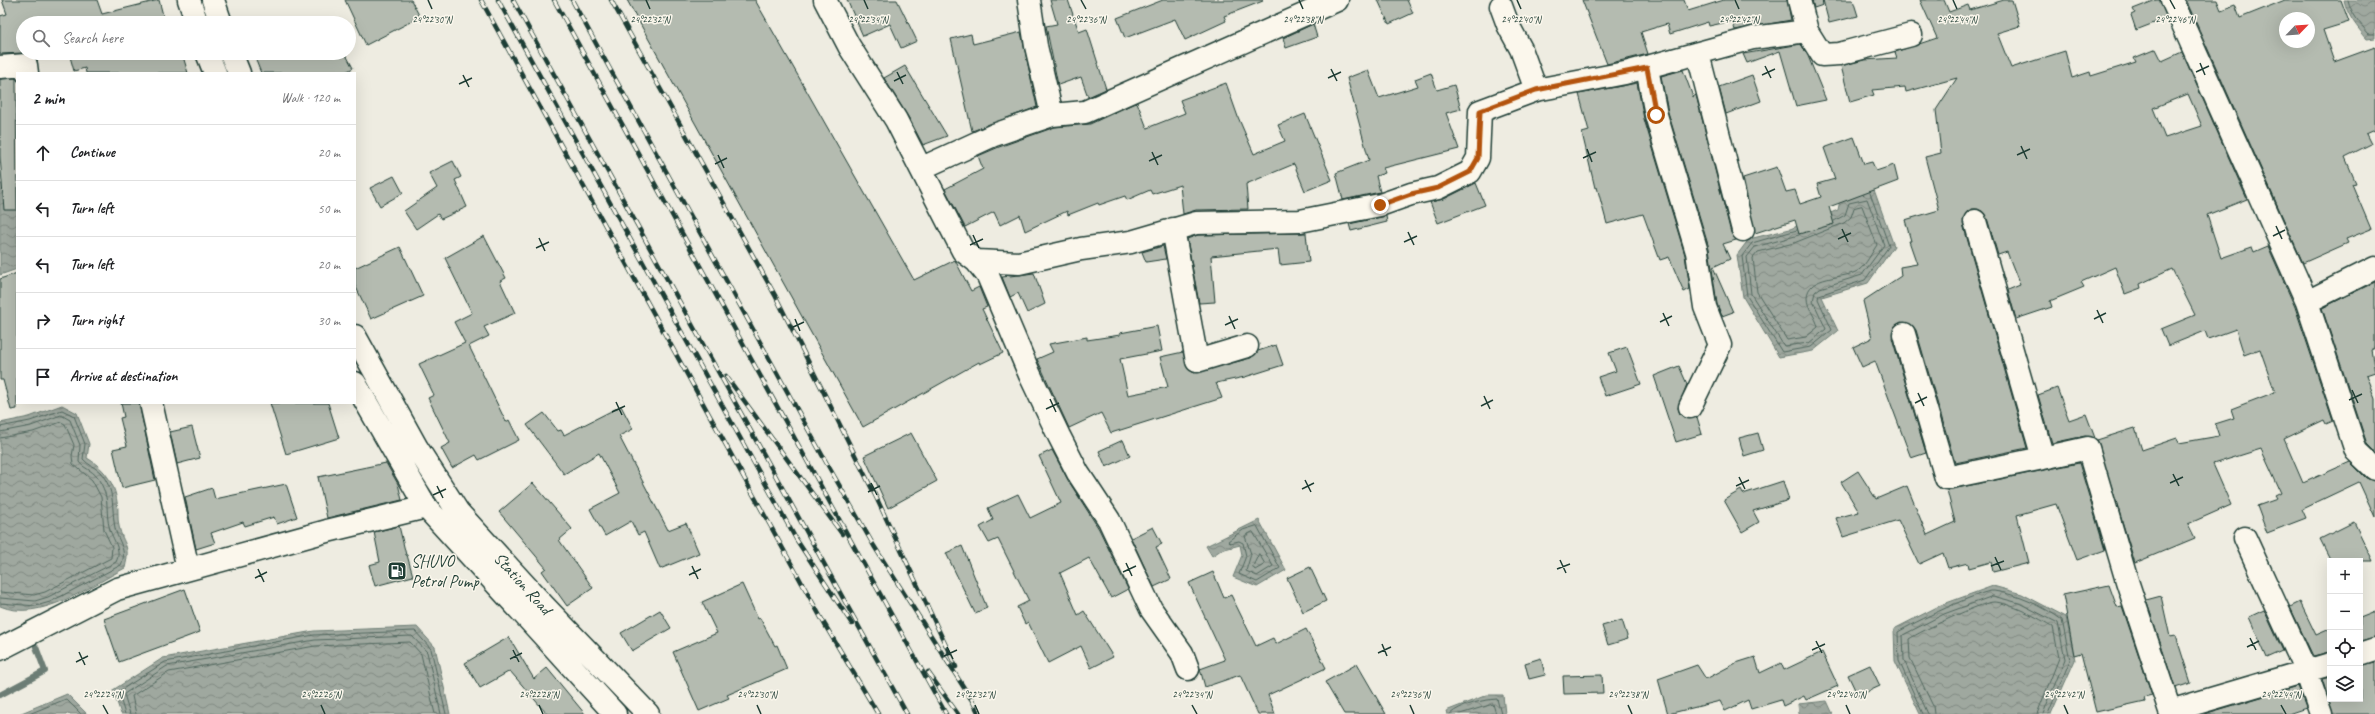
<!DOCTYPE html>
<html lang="en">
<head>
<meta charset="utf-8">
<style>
	body { margin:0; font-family:Caveat,sans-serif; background:#f2f2f2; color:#202124 }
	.controls { position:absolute; right:12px; bottom:12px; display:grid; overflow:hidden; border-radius:0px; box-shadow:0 4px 16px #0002 }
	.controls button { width:36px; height:36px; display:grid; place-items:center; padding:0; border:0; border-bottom:1px solid #e0e0e0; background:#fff; color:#202124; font:20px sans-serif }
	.compass { position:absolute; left:2279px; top:12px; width:36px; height:36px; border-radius:50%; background:#fff; box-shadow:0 4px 16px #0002; rotate:65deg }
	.stop { position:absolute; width:12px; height:12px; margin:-9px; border:3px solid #b45309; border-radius:50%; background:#fff }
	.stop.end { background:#b45309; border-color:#fff; box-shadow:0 1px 4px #0008 }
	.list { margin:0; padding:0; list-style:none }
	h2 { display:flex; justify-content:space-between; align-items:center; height:52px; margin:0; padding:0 16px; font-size:17px }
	h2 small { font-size:13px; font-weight:400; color:#757577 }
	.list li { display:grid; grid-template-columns:26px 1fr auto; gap:12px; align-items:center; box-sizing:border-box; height:56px; padding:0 16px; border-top:1px solid #e0e0e0 }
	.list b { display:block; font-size:15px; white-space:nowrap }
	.list em { font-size:13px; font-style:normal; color:#757577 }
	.icon { flex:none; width:22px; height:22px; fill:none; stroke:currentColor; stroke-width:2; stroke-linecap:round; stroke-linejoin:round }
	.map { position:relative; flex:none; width:2375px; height:714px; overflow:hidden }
	.search { position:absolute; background:#fff; box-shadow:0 4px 16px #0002; left:16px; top:16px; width:340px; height:44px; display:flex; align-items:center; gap:10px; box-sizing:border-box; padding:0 14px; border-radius:22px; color:#757577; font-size:15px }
	.panel { position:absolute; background:#fff; box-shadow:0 4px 16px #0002; left:16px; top:72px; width:340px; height:332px; border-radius:0px }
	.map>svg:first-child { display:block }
	.water { fill:url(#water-waves); stroke:#6c7d74 }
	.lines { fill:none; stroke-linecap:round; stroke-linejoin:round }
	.shore { stroke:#52685f; stroke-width:1 }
	.stream { stroke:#6c7d74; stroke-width:6 }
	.building { fill:#b4bbb0; stroke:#1f3d34; fill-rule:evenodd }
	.minor-casing { stroke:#1f3d34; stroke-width:25 }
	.major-casing { stroke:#1f3d34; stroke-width:25 }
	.minor { stroke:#fbf7ec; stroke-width:22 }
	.major { stroke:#fbf7ec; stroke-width:22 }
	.rail-casing { stroke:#1f3d34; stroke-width:4.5 }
	.rail { stroke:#fbf7ec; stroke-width:3; stroke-dasharray:9; stroke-linecap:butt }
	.route { stroke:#b45309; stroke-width:5 }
	.ticks { fill:none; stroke:#1f3d34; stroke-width:1.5 }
	.labels { text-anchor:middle; stroke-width:3; stroke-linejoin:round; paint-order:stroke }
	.poi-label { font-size:17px; fill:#1f3d34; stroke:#fbf7ec; text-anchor:start }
	.street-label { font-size:17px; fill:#1f3d34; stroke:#fbf7ec }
	.ticks-label { font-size:10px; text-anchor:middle; fill:#1f3d34; stroke:#fbf7ec; stroke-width:3; stroke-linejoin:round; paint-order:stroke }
</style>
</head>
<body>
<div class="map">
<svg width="2375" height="714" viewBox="0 0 2375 714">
	<defs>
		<pattern id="water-waves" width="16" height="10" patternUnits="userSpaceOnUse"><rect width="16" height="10" fill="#9fa89f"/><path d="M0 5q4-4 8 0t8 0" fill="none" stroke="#818a82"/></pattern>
	</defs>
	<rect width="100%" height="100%" fill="#eeece1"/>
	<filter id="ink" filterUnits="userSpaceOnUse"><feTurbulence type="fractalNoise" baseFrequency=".025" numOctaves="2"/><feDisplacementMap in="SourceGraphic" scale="8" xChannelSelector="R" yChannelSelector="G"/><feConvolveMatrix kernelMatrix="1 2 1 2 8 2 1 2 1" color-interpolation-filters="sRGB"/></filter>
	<g filter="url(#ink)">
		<path class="water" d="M2344,0H2375V38L2367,39C2357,27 2347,15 2344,0Z
			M0,184H17V269L0,275Z
			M1873,187L1894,246L1868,283L1822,297L1838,331L1813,351L1779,357L1743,297L1737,255L1749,239L1790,229L1838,210L1841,195Z
			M62,405L77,413L89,444L87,458C103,467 115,483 117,502C119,510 117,518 119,526C123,546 131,543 125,568C91,586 39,623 0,606V423L29,417Z
			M1259,520L1286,570L1257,587L1233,577L1242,555L1240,545L1221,550L1212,556L1206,546Z
			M1993,586L2022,594L2066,617L2075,660L2051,714H1920L1895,661L1894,629L1941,605Z
			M417,627L435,647L450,714H121L113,690L163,658L314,631Z
			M67,694L87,714H19Z
			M1487,695H1503L1505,714H1447L1446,711Z
			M1827,701L1833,714H1799L1798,704Z"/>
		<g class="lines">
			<path class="shore" d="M2348,0C2351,13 2360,24 2369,34H2375
				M1862,206L1877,245C1872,252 1866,265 1859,270C1845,280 1807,274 1807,298C1807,308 1816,317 1818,327L1806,337L1787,340L1757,292L1753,258L1758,252L1794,243L1844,223L1851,217L1854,208Z
				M1797,230L1752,243L1742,256L1747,296L1782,352L1811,347L1832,330L1818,299L1819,295L1865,280L1889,246L1870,193
				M1799,235L1755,247L1747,257L1751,294L1784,346L1809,343L1826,329L1813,301L1815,292L1820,288L1862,275L1884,245L1867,199L1849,203L1845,215L1834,221
				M0,427L30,421L62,410L74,416L85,444L83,459C88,465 95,467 100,472C116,491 111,506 115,528C118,542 128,550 121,565L50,602L36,606L0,603
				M0,432L31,426L61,415L70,420L80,445L79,462C83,468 92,470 97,477C112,499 104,509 110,530C114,542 122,550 116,562L48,597L35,601L0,598
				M0,438L33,432L61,422L65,424L74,445L72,456L73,464L92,480L101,497L104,530L112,547L111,558L45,592L34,595L0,592
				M1257,526L1280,568L1257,582L1239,574L1246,556L1243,543L1239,541L1230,543L1228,541L1243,530Z
				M1253,532L1273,566L1257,576L1246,571L1251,554L1245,536Z
				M1259,554L1265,564L1255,570L1253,567Z
				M29,714L66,699L81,714
				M125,714L118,692L165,662L314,635L415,631L431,649L446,714
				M130,714L124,694L167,666L315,640L412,636L427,652L441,714
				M136,714L132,696L169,672L315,646L410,642L421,654L435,714
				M1450,714C1461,704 1483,700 1497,699L1501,714
				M1460,714L1493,704L1496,714
				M1923,714L1899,661L1898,632C1911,624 1982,589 1994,591C2017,594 2045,607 2062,620L2070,660L2048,714
				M1928,714L1904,660L1903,635L1944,614L1993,596L2019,603L2058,623L2065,659L2043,714
				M1934,714L1933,706L1910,658L1909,639C1921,631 1981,602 1994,602C2008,602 2041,619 2053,627L2059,658L2037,714"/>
			<path class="stream" d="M0,695L45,671L36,647"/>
		</g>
		<path class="building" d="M2,0H97L102,14L159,0L165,23H23V53L0,54V16L7,14Z
			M345,0H411L420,17L366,45Z
			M627,0H755L914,280L955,260L971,291L979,287L987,307L982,309L1003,353L980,364L979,362L863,427Z
			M847,0H897L917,41L901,48L890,24L863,36Z
			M1050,0H1068L1079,32L1087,29L1106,89L1088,97L1081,77L1058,85L1046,26L1057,24Z
			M1163,0H1263V1L1224,16L1226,21L1185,40L1175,19L1125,38L1117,18Z
			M1378,0H1407L1413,13L1389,24Z
			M1582,0H1684L1688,11L1724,0H1787L1791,20L1735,30L1732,21L1709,26L1708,22L1670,34L1667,24L1641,32L1648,54L1607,64Z
			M1812,0H1822L1823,5L1814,8Z
			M1823,0H1853L1858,16L1829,23Z
			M1920,0H1944L1949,12L1968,5L1970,10L2004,0H2012L2020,26L1997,33L2011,68L2065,51L2072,78L2090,72L2091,76L2136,62L2134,58L2156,49L2162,61L2182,52L2247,199L2207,215L2221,258L2252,247L2254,252L2268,246L2295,307L2333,421L2326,424L2324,420L2284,439L2303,483L2350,462L2366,478L2375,481V517L2359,482L2302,509L2306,518L2267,533L2257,506L2277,499L2275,496L2281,493L2261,449L2213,464L2231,505L2188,524L2195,538L2135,563L2097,440L2135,428L2142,450L2177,438L2179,443L2219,436L2215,424L2234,418L2231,409L2275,392L2260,349L2244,355L2236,329L2208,339L2205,331L2168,346L2161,329L2195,315L2172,269L2140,284L2141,288L2125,294L2115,267L2081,282L2084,287L2050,301L2052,307L2016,319L2008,290L2020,285L2007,252L1998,255L1987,218L1983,212L1978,209H1971L1966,213L1963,224L2027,448L1955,463L1916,330L1912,325L1901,322L1895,326L1892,338L1926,453L1911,458L1875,361L1862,367L1853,347L1872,338L1863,301L1901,276L1900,267L1917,264L1909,241H1911L1905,220L1939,210L1925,157L1941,153L1936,110L1957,78L1906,92L1905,87L1872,90L1874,95L1850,102L1841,66L1864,60L1897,58L1895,52L1937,38ZM2188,94L2202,126L2165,138L2153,108Z
			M2156,0H2160L2167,18L2136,30L2131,15L2135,13L2133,9Z
			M2186,0H2217L2221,10L2235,5L2240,18L2285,0H2341L2349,22L2323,30L2334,62L2375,47V130L2366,134L2371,144L2345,157L2356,183L2352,184L2371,229L2346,239L2348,243L2303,263ZM2285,18H2309V42H2285Z
			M1313,24L1317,37L1286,48L1283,38Z
			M1021,32L1037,107L972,131L951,39L971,34L973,44Z
			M1801,44L1808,56L1826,100L1796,106L1780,51L1747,63L1743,54Z
			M28,53H53L36,57Z
			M69,53H182L188,73H86L85,68L74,71Z
			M253,53H345L353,68L344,73H261Z
			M905,66L947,136L923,145L910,120L884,78Z
			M1368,70L1379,98L1418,86L1415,79L1431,73L1437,90L1454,85L1461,109L1446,113L1459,149L1383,168L1385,173L1376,176L1380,192L1343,200L1336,173L1369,160L1347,78Z
			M1683,70L1693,97L1696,95L1731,233L1736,240L1723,244L1730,259L1713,267L1733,312L1722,316L1717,304L1709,248L1668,112L1661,76Z
			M1752,75L1761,101L1726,114L1719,87Z
			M16,78L17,210H4L0,156V79Z
			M1226,83L1238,117L1254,154L1285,141L1278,125L1305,114L1332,180L1305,191L1294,164L1246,184L1248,209L1196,210L1183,214L1180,185L1152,194L1150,190L1127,200L1125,196L1099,205L1098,203L1068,215L1067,211L1025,231L1020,215L1000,225L994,212L965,227L945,189L983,169L978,156L999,147L1055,127L1090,124L1137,102L1147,128L1185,113L1180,100Z
			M1637,83L1644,119L1685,255L1690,289L1684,292L1669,257L1660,260L1643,214L1607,224L1597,187L1595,188L1582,133L1589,131L1579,94Z
			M1854,137L1864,164L1872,162L1876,171L1894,165L1898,181L1829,207L1834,224L1799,234L1795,220L1755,233L1743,178L1777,167L1786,192L1795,190L1800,204L1821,197L1817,184L1835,179L1824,148Z
			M453,161L461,177L455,180L467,207L441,219L438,214L416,229L404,211L437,188L429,173Z
			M394,176L403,193L380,206L370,188Z
			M1476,183L1485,205L1438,223L1430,202L1444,199Z
			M1386,216L1387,222L1351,231L1349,224Z
			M1306,233L1309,262L1280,265L1278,249L1211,256L1215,302L1199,303L1187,239L1198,235Z
			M484,236L506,278L500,281L515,313L484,327L489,336L469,346L506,422L509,420L519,440L479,460L476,455L452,468L441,448L450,443L428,398L434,395L419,364L465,343L454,322L472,313L445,258Z
			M1163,246L1166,259L1146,262L1142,252Z
			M400,247L423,296L371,319L355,285V268Z
			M17,273V409L11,410L3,380H0V279Z
			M1034,273L1045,304L1027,313L1018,293L1010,297L1002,277Z
			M2375,282V348L2371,350L2375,372L2366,375L2375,399V452L2367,444L2322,308Z
			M1157,326L1162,351L1120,359L1128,395L1168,387L1160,357L1183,352L1188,369L1194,373L1251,358L1258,351L1276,345L1283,365L1245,377L1216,383L1222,398L1111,433L1101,413L1069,428L1037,359L1053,352L1049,344L1087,337V340L1120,335V333Z
			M1627,347L1641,384L1605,396L1598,377L1616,371L1609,353Z
			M1679,366L1687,384L1678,408L1680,414L1685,418L1697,417L1702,434L1676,442L1654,376Z
			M2057,388L2069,420L2086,414L2095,438L2085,436L2052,443L2038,395Z
			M121,403H139L155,480L122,488L113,449L127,446L120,418L124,417Z
			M270,403H328L339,438L286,454Z
			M621,406L633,429L619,436L668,530L686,523L699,553L660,569L644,532L638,535L631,521L605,536L590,509L620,493L599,453L564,474L527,425L544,413L558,431L561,430L564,435Z
			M192,427L200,458L177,464L170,432Z
			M911,433L937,481L888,508L864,456Z
			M1758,433L1763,450L1744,456L1739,438Z
			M1123,440L1130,456L1106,467L1099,451Z
			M1052,450L1068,480L1099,529L1128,589L1111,598L1089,558L1060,573L1078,615L1084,611L1113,657L1091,668L1081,646L1048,663L1028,622L1025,624L1017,607L1029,601L998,539L989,543L980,527L993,520L988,508L1018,494L1030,518L1061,503L1039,456Z
			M386,463L398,484L402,500L327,518L318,477Z
			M2079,463L2105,550L2077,560L2056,504L2017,515L2029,563L1993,572L1991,562L1969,568L1968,563L1948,568L1943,553L1919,564L1898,520L1843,537L1836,518L1859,512L1841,482L1858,471L1876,499L1907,486L1927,535L1955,522L1947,490Z
			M1783,481L1789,500L1753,511L1759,522L1742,532L1724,500L1741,490L1743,494Z
			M533,483L572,529L559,540L593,588L567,606L542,571L546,568L499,512Z
			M286,484L297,517L277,524L274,517L245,526L243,522L211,533L215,543L196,549L185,497L212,488L215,499Z
			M2354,522L2373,561H2331L2320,539Z
			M399,526L406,555H407L413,576L375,586L369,565L380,562L374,532Z
			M1153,527L1162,544L1156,547L1171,579L1154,587L1131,538Z
			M962,546L987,608L975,613L946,553Z
			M1310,567L1326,601L1303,612L1287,578Z
			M1213,572L1224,598L1231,595L1256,646L1273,638L1276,644L1306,629L1326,668L1268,695L1275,714H1258L1240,675L1205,687L1200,669L1225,660L1189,583Z
			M742,584L758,619L760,618L775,646L777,645L787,669L727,695L729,698L699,711L673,652L717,633L702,602Z
			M2109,585L2117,607L2122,606L2152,695L2144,697L2145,701L2096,712L2081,653L2074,655L2063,595Z
			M185,589L200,632L119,662L104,619Z
			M2161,596L2170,637L2176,636L2191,683L2175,688L2146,600Z
			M2300,602L2316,635L2330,629V652L2313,656L2290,607Z
			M660,610L671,628L632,651L621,633Z
			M2264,610L2283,651L2267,658L2249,617Z
			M2375,612V637L2360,641V618Z
			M1622,620L1628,639L1608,645L1602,626Z
			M509,637L534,679L547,668L585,714H547L510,671L480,688L465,663Z
			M1822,652L1838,686L1806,700L1804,696L1783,706L1781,700L1751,709L1748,700L1725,711L1720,701L1668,714L1658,679L1697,665L1706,679L1736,663L1755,657L1760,673L1781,663L1784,670Z
			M1541,658L1545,675L1529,679L1525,663Z
			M2375,662V714H2333L2322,679L2330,677V699H2360V666Z
			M1357,664L1386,714H1344L1325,682Z
			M1870,665L1880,686L1858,696L1848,675Z
			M1602,675L1603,693L1564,694L1563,676Z
			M2298,686L2306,708L2288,714H2204Z"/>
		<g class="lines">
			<g class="minor-casing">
				<path id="minor" d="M825,0L849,46L896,120L963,251L976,261L988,276L1030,375L1059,436L1078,473L1109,520L1151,609L1182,653L1188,669
					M1029,0L1036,46L1052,115
					M1799,0L1807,31
					M2172,0L2307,302L2356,451L2375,469
					M1501,6L1508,25L1521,49L1536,90
					M1698,54L1743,230
					M0,67L26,65L27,73
					M1647,68L1656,115L1697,252L1705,307L1720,345L1690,407
					M922,168L994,135L1052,115L1085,112L1337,0
					M1975,221L2043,458L2088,448L2127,581L2170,711L2330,664
					M1173,229L1197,361L1247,346
					M976,261L1019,263L1081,249L1131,242L1196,223L1300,221L1380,205L1411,194L1438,188L1470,172L1478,158L1480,111L1536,90L1625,73L1753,38L1807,31L1822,55L1839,54L1911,35
					M2307,302L2375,268
					M1904,334L1946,478L2043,458
					M151,403L188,569
					M2245,538L2306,671L2321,714
					M0,649L117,589L327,531L426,507
					M2360,654L2375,649"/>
			</g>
			<g class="major-casing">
				<path id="major" d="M189,0L197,23
					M213,0L221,23
					M207,53L215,73
					M231,53L239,73
					M355,336L417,448L458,512L545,607L648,714
					M355,383L426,507L615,714"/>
			</g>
			<use href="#minor" class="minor"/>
			<use href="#major" class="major"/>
			<g class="rail-casing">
				<path id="rail" d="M481,0L825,625L878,714
					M498,0L796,539L852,624
					M513,0L907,714
					M554,0L946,714
					M572,0L826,462L874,546L973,702
					M611,0L776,297L876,497L956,667
					M726,376L842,534
					M928,672L958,714
					M971,698L979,714"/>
			</g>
			<use href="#rail" class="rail"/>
		</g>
	</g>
	<g class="lines" filter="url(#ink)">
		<path class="route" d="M1380,205L1411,194L1438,188L1470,172L1478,158L1480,111L1536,90L1647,68L1656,115"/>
	</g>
	<path class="ticks" d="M428,0L432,9M646,0L650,9M864,0L868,9M1081,0L1086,9M1299,0L1303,9M1517,0L1521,9M1735,0L1739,9M1953,0L1957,9M2170,0L2175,9M2200,63L2205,75M1765,66L1771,78M1331,69L1337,81M897,72L903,84M2196,72L2209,66M463,75L469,87M1762,75L1775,69M1328,78L1341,72M894,81L906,75M459,84L472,78M2021,146L2027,159M1587,149L1592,162M1152,152L1158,165M718,155L724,168M2017,155L2030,149M1583,158L1596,152M1149,161L1162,155M715,164L727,158M2276,226L2282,239M1842,229L1848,242M1408,232L1414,245M973,235L979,248M2273,236L2285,230M539,238L545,251M1838,239L1851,233M1404,242L1417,236M970,245L983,239M536,248L549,242M2097,310L2103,323M1663,313L1669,326M1229,316L1235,329M795,319L800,331M2094,319L2106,313M1660,322L1672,316M1225,325L1238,319M791,328L804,322M2352,390L2358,403M1918,393L1924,406M1484,396L1490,409M1050,399L1056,412M2349,400L2362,394M616,402L622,415M1915,403L1927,397M1481,406L1493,400M1046,409L1059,403M612,412L625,406M2173,474L2179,486M1739,477L1745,489M1305,480L1311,492M871,483L877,495M2170,483L2183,477M437,486L443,498M1736,486L1749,480M1302,489L1314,483M868,492L880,486M433,495L446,489M1995,557L2001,570M1560,560L1566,573M1126,563L1132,576M692,566L698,579M1991,566L2004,561M258,569L264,582M1557,569L1570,564M1123,572L1136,566M689,575L701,569M255,578L267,572M2250,638L2256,650M1816,641L1822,653M1382,644L1387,656M947,647L953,659M2247,647L2259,641M513,650L519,662M1812,650L1825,644M79,652L85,665M1378,653L1391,647M944,656L957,650M510,659L522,653M76,662L88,656M103,705L108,714M321,705L325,714M539,705L543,714M757,705L761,714M975,705L979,714M1192,705L1197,714M1410,705L1414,714M1628,705L1632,714M1846,705L1850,714M2064,705L2068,714M2281,705L2286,714"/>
	<defs>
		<g id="fuel-square" transform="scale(1)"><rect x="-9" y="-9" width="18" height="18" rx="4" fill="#1f3d34" stroke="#fbf7ec"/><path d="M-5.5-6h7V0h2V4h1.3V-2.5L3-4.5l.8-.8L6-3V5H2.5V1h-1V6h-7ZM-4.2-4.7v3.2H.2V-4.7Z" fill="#fff"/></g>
	</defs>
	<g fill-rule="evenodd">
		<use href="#fuel-square" x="397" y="571"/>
	</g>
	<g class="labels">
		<g class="poi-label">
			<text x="411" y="567">SHUVO<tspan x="411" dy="20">Petrol Pump</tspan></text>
		</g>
		<g class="street-label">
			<text transform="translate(523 583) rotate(48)" y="6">Station Road</text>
		</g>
	</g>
	<g class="ticks-label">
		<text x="432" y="23">24°22'30"N</text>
		<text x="650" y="23">24°22'32"N</text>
		<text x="868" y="23">24°22'34"N</text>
		<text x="1086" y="23">24°22'36"N</text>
		<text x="1303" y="23">24°22'38"N</text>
		<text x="1521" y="23">24°22'40"N</text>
		<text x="1739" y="23">24°22'42"N</text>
		<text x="1957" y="23">24°22'44"N</text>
		<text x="2175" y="23">24°22'46"N</text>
		<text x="321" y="698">24°22'26"N</text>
		<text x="539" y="698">24°22'28"N</text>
		<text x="757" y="698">24°22'30"N</text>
		<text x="975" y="698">24°22'32"N</text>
		<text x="1192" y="698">24°22'34"N</text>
		<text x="1410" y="698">24°22'36"N</text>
		<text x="1628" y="698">24°22'38"N</text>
		<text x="1846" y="698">24°22'40"N</text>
		<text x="103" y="698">24°22'24"N</text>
		<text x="2064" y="698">24°22'42"N</text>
		<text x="2281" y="698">24°22'44"N</text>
	</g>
</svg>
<div class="controls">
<button>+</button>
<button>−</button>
<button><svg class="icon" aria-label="locate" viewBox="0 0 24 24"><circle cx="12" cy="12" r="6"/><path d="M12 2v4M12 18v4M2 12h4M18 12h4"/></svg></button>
<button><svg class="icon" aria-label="layers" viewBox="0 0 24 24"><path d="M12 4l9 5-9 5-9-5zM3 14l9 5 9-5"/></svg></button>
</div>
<svg class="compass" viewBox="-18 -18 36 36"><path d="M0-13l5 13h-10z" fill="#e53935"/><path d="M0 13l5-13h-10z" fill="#757577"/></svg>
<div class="stop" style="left:1656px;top:115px"></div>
<div class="stop end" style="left:1380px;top:205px"></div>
<div class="search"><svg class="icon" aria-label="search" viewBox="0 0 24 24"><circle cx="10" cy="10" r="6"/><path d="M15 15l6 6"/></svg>Search here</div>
<section class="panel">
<h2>2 min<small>Walk · 120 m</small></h2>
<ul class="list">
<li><svg class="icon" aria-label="ahead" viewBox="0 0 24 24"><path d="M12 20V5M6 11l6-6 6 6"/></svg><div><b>Continue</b></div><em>20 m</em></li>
<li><svg class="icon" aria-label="left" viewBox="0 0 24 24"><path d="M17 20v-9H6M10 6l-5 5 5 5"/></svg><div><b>Turn left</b></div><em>50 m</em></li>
<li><svg class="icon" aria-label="left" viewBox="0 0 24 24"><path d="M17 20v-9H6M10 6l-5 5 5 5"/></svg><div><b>Turn left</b></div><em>20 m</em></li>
<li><svg class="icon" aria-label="right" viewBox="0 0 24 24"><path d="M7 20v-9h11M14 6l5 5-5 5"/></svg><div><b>Turn right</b></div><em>30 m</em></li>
<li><svg class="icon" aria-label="arrive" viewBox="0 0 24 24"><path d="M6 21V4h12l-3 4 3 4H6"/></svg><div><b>Arrive at destination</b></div></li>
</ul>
</section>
</div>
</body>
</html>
